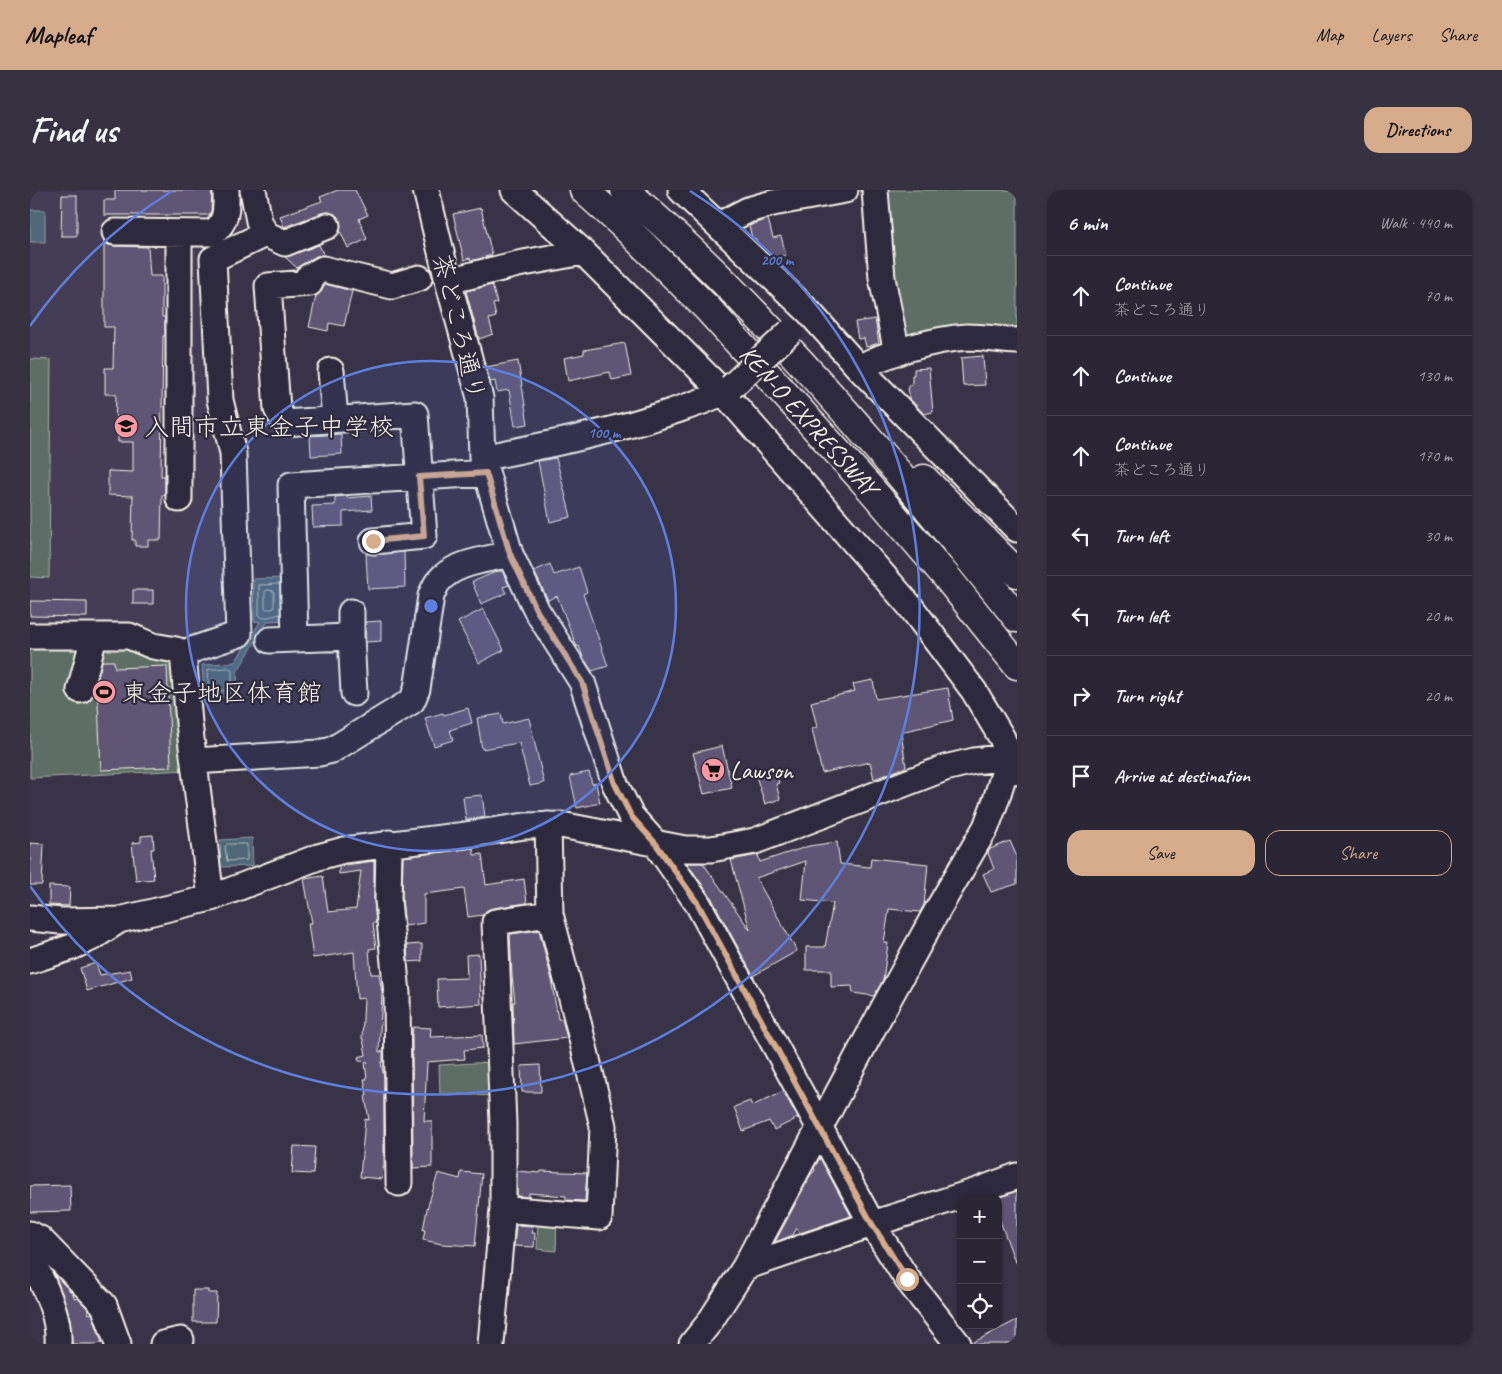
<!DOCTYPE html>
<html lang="en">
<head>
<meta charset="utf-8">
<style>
	body { margin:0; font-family:Caveat,"Klee One",sans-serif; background:#373242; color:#f1f3f6 }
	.controls { position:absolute; right:15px; bottom:15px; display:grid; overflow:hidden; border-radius:10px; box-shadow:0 1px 4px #0004 }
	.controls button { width:45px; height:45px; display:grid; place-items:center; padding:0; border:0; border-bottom:1px solid #474351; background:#2b2636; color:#f1f3f6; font:25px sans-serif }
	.stop { position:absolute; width:15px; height:15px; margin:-11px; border:4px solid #d6ab8b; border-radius:50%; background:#fff }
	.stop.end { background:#d6ab8b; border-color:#fff; box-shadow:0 1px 5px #0008 }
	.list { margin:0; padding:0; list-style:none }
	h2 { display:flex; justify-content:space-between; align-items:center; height:65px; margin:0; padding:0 20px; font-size:21px }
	h2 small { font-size:16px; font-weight:400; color:#a6a5ad }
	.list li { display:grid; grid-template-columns:32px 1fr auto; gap:15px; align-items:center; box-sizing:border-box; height:80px; padding:0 20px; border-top:1px solid #474351 }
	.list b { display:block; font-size:19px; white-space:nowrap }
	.list p { margin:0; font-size:16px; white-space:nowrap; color:#a6a5ad }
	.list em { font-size:16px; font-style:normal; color:#a6a5ad }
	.actions { display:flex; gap:10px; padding:15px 20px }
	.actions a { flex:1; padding:11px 0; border:1px solid #d6ab8b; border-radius:15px; text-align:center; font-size:18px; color:#d6ab8b }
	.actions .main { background:#d6ab8b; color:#111 }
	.icon { flex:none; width:28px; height:28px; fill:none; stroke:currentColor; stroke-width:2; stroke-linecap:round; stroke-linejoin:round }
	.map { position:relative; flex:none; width:987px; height:1154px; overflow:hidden; border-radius:15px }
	header { display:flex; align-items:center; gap:30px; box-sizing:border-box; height:70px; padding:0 25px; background:#d6ab8b; color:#111 }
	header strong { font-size:24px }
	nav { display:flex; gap:28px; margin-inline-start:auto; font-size:18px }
	.intro { display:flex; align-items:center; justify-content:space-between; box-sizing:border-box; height:120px; padding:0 30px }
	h1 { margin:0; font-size:35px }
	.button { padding:12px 22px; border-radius:15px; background:#d6ab8b; color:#111; font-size:18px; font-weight:700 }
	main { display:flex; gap:30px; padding:0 30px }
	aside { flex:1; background:#2b2636; border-radius:15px; box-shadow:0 1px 4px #0004 }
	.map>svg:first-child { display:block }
	.built { fill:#443e55 }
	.green { fill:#5e6e65; stroke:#a9b0a6 }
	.water { fill:#506879; stroke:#929fa5 }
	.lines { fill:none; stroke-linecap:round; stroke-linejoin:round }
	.shore { stroke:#b2babc; stroke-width:1 }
	.building { fill:#5f5774; stroke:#f4f1e8 }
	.minor-casing { stroke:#f4f1e8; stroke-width:29 }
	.highway-casing { stroke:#f4f1e8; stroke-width:31 }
	.minor { stroke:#2f2a3d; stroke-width:25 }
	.highway { stroke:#2f2a3d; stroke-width:28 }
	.minor-bridge-casing { stroke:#f4f1e8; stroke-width:29; stroke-linecap:butt }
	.minor-bridge { stroke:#2f2a3d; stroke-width:25 }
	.route { stroke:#d6ab8b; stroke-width:6 }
	.ring { fill:none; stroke:#5e7fdd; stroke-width:2.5 }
	.labels { text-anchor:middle; stroke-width:4.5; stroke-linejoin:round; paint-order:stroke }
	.street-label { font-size:25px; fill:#f4f1e8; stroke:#2f2a3d }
	.poi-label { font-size:25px; fill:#f4f1e8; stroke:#2f2a3d; text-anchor:start }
	.centre { fill:#5e7fdd; stroke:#2f2a3d; stroke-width:2.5 }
	.ring-label { font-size:15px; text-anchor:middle; font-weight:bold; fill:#5e7fdd; stroke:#2f2a3d; stroke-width:4.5; stroke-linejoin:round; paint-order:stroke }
</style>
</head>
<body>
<header>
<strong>Mapleaf</strong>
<nav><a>Map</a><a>Layers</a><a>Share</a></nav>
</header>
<div class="intro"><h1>Find us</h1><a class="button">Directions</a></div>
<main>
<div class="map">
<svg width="987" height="1154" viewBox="0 0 987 1154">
	<rect width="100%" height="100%" fill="#393348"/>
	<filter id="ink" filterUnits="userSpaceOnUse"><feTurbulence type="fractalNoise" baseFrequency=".02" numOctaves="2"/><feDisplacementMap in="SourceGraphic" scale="10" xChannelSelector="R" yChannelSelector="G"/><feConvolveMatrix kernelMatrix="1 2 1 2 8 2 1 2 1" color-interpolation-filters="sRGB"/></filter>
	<g filter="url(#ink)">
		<path class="built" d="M0,0H220L227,45L181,67L205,442L165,455L0,440Z"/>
		<path class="green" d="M852,0H987V147L870,153Z
			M0,169L21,170L19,388L0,387Z
			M0,451H66L143,465L158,580L0,588Z
			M463,872L466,906L410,904L409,875Z
			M508,1026L527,1027L526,1061L507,1059Z"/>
		<path class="water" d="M0,20H15V52H0Z
			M255,388L256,430L238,431L207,482L208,506L174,508L172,475L205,472L230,432L224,431L223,389Z
			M222,648L223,676L191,677L190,650Z"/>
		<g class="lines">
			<path class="shore" d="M250,394L229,395V425L233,428L251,424
				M237,400L244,401V417L243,419H237L235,418V402Z
				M199,478L202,480V500L179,502L178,480Z
				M198,654H217V670L197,671L195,657Z"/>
		</g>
		<path class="building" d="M85,0H182L181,21L179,25H74V10H85Z
			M308,0H325L338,25L329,29L337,49L318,58L310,41V30L305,24L299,22L292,23L254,37L250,26L292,11L290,7Z
			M32,5H47V46H31Z
			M451,18L462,65L441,71L440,68L434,70L423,24Z
			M738,29L743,48L751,46L756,65L743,68L727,53L726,49L722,48L719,36Z
			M74,51L78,55L85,56L118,57L120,86H132V127H135V146H133L131,286H135V305H132L131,350H118V356H105V350H102L103,306L78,305V281L103,282V252H88V242L85,241L86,204H75V178H83L84,137H74Z
			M289,55L294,65L286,66L267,78L255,67Z
			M295,94L322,101L314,136L299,133L298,141L279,137L286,106L289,104Z
			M462,95L467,113L463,114L466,127L459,129L463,144L449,149L436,101Z
			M845,129L849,153L836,157L834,148L828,149L825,132Z
			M595,153L601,186L582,190L580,182L538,191L534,168L554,164V160Z
			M953,166L955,195L933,196L931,168Z
			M488,171L498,234L485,236L479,200L467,202L465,191L460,192L456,177Z
			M899,178L903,222L894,224L879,208L878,195L882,194V185H884V179Z
			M311,244L312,264L281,266L280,246Z
			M526,268L541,327L520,332L508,271Z
			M317,306V308L341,306L342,320L313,322V336L283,337L282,316L305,315V307Z
			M374,362L375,397L338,399L336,364L344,365Z
			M520,374L524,385L549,377L557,402L553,404L578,476L562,481L553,467L549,456L547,457L527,406L518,410L504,381Z
			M468,381H472L479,395L473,397L476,403L451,414L442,392Z
			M103,400H123V414H103Z
			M0,411L57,412V427L0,426Z
			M453,419L474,460L449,473L428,432Z
			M351,431V451L336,452L335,432Z
			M72,471H84L85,478L137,476L141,577L71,580L67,491Z
			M843,490L846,509L918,498L923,530L871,542L876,577L844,589L840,572L792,583L782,539L787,537L781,512L825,501L823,494Z
			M438,518L442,533L420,540L423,550L404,556L395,528L413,523L414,525Z
			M471,524L473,534L499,528L514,593L500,596L489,553L452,559L447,528Z
			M692,556L702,598L674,604L663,563Z
			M745,579L749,593L746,594L750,609L735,614L726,586Z
			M559,582L562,594L566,593L570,613L547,618L540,586Z
			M452,605L455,627L436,630L433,607Z
			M123,645L124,659H121L124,689L106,691L102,653L111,652V646Z
			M980,651L987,667V694L961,702L953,684L964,679L958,663L960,659Z
			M807,652L810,674L840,677L841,668L898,674L894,715L890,722L859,719L854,753H858L853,790L844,806L823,803L822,796L801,797V780H776V757H795L803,713L772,710L776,671L726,688L767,761L723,786L681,707L657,673H673L720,740L701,670L728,665L730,672L779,656Z
			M0,653L14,654L12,695H0Z
			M443,658L444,665L452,664L456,695L494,689L497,713L463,718L457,720L453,725L438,727L434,699L394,704V733L375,736L372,709L373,667Z
			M344,671V710L346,733H343L346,758L339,759L341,784H349L352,803L349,862L353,861V872H351L354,888V978H353L352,989L330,987L335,929L339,930L335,905H337L334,889H337L335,873L338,872L329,871L328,867L336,865L333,849H332L334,808L327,809L324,762L283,768L278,733H282L274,689L293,686L298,722L326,719L331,681L309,684V676Z
			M19,696L40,697L39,716L19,715Z
			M509,740L523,794H522L528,829H532L537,848L484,854L483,812H485L482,786L480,744Z
			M392,754V771L378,772L377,755Z
			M449,764L451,814L408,817L407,789L437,788L436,765Z
			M66,773L70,785L100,780L102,788L57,801L50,778Z
			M383,837L401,838L400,847L452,845L453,858L434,860L435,869L397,872L394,931H402V977L383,978L382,846Z
			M510,875L511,902H492L491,876Z
			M753,901L768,928L744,940L739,931L713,941L704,917L720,911L722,916Z
			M264,956L285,957L283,984L262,983Z
			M790,968L821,1026L770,1043L767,1038L763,1045L745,1052L776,994L778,993L777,991L782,983L785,981L784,978Z
			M487,981L510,983L511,981L557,983L555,1011L536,1010V1006L499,1003V1007L487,1006Z
			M431,982L452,984L445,1056L412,1054L393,1050L395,1040H393L397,1019L408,983L430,989Z
			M40,995L41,1021L0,1022V996Z
			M987,1001V1072H985L968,1025V1008Z
			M486,1035L503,1036L502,1043H505L504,1057L484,1056Z
			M25,1085L43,1104L45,1109L48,1108L57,1118L59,1124L62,1123L72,1152L67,1154H42L40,1127Z
			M163,1100H178V1103H187L186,1132H163Z
			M987,1130V1154H942V1153Z"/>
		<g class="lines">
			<g class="minor-casing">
				<path id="minor" d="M396,0L418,91L450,208L452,268L480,364L507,421L552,492L585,594L601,626L626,654L668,714L842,1034L877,1089L928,1154
					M484,0L553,62L693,202L880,416L944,501L972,548L979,567L987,581
					M651,0L779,122L829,178L987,339
					M845,0L852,88L865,153L869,162
					M689,35L718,20L743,13L815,0
					M85,42L183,43C198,30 196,19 196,0
					M235,44L255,53L297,36
					M418,91L488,74L553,62
					M829,178C856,163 905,149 937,147C953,147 971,150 987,151
					M301,181L305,229
					M452,268C516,255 580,243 641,222C661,215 683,209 701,197
					M149,309V44
					M343,351L394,346L385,224L255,233L247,219L238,96L280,93L278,87L293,79L362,96L389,88
					M321,422V447L265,449L261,295L456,283
					M0,446H99L123,456L146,460L153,463L159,533L181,708
					M321,447L324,503
					M240,450L265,449
					M153,463L209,444L203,263L190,210L183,69L235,44L229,31L223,0
					M50,500L64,447
					M165,571L289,563L302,560L382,511L387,499L401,406C403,401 405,396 408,392C424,372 457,370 480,364
					M359,653L358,710L367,804L369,993
					M0,728L31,731L89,730L181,708L288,667L314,660L428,646L495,636L531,635L655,659H681L725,651L915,578L944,571L979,567L987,563
					M0,771L42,757L63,747L89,730
					M473,1019L569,1027L573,936L546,824L520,724
					M0,1044L10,1049L74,1115L88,1154
					M0,1065C12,1093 30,1123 28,1154
					M715,1077L842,1034L947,1001L987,986
					M133,1154L151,1150
					M461,1154L473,1019V934L465,732L520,724L518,635
					M662,1154L679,1133L715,1077L858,810L908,719L956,637L966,610L979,567"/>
			</g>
			<g class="highway-casing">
				<path id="highway" d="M554,0L595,37L678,119L840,298L915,385L987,475
					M595,0C631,32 667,64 700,98C803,202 896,314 987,428
					M894,289L987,383"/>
			</g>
			<use href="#minor" class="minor"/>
			<use href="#highway" class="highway"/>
			<g class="minor-bridge-casing">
				<path id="minor-bridge" d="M701,197L760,142"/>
			</g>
			<use href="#minor-bridge" class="minor-bridge"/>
		</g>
	</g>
	<g class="lines" filter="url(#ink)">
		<path class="route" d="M343,351L394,346L389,287L456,283L480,364L507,421L552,492L585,594L601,626L626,654L668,714L842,1034L877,1089"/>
	</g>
	<circle cx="401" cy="416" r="245" fill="#5e7fdd" fill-opacity=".12"/>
	<g class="ring">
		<circle cx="401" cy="416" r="245"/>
		<path d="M0 136A489 489 0 0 1 142 1M660 1A489 489 0 1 1 0 696"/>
	</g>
	<defs>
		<g id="school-disc" transform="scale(1.25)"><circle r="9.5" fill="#ff9aa2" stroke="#2f2a3d"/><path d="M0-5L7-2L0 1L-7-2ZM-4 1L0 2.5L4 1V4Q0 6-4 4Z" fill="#111"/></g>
		<g id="stadium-disc" transform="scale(1.25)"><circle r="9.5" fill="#ff9aa2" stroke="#2f2a3d"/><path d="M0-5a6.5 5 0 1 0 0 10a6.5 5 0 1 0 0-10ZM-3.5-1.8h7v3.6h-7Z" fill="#111"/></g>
		<g id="supermarket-disc" transform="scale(1.25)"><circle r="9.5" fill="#ff9aa2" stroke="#2f2a3d"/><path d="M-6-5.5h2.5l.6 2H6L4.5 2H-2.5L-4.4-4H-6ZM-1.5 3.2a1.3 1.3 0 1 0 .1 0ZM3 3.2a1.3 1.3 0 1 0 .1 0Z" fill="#111"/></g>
	</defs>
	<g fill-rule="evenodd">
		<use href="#school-disc" x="96" y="236"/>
		<use href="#stadium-disc" x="74" y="502"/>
		<use href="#supermarket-disc" x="683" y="580"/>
	</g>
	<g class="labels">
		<g class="street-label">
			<text transform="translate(430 137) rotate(76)" y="9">茶どころ通り</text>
			<text transform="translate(779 230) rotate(48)" y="9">KEN-O EXPRESSWAY</text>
		</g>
		<g class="poi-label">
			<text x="114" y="245">入間市立東金子中学校</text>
			<text x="92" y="511">東金子地区体育館</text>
			<text x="700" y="589">Lawson</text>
		</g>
	</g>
	<circle cx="401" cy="416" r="8" class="centre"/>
	<g class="ring-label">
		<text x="747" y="75">200 m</text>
		<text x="574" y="248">100 m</text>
	</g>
</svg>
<div class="controls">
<button>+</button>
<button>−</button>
<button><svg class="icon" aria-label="locate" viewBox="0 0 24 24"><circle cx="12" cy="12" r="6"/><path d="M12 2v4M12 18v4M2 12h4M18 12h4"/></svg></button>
</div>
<div class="stop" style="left:877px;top:1089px"></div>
<div class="stop end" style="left:343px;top:351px"></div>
</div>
<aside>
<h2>6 min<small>Walk · 440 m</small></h2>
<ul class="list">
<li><svg class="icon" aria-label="ahead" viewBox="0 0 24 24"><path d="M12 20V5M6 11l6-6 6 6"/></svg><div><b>Continue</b><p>茶どころ通り</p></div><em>70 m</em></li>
<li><svg class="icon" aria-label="ahead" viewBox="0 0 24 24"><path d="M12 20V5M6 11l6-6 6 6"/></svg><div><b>Continue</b></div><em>130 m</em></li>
<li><svg class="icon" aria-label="ahead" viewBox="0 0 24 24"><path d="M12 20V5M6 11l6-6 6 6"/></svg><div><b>Continue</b><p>茶どころ通り</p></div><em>170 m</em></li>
<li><svg class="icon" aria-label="left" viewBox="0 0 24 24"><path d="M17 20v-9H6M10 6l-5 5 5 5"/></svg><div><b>Turn left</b></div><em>30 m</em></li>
<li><svg class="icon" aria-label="left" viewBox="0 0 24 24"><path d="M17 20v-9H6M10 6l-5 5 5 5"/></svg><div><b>Turn left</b></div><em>20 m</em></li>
<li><svg class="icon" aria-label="right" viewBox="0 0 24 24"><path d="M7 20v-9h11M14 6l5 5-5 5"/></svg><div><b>Turn right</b></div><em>20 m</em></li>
<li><svg class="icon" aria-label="arrive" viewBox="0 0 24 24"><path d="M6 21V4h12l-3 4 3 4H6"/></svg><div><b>Arrive at destination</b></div></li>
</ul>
<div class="actions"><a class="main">Save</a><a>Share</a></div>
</aside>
</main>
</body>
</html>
